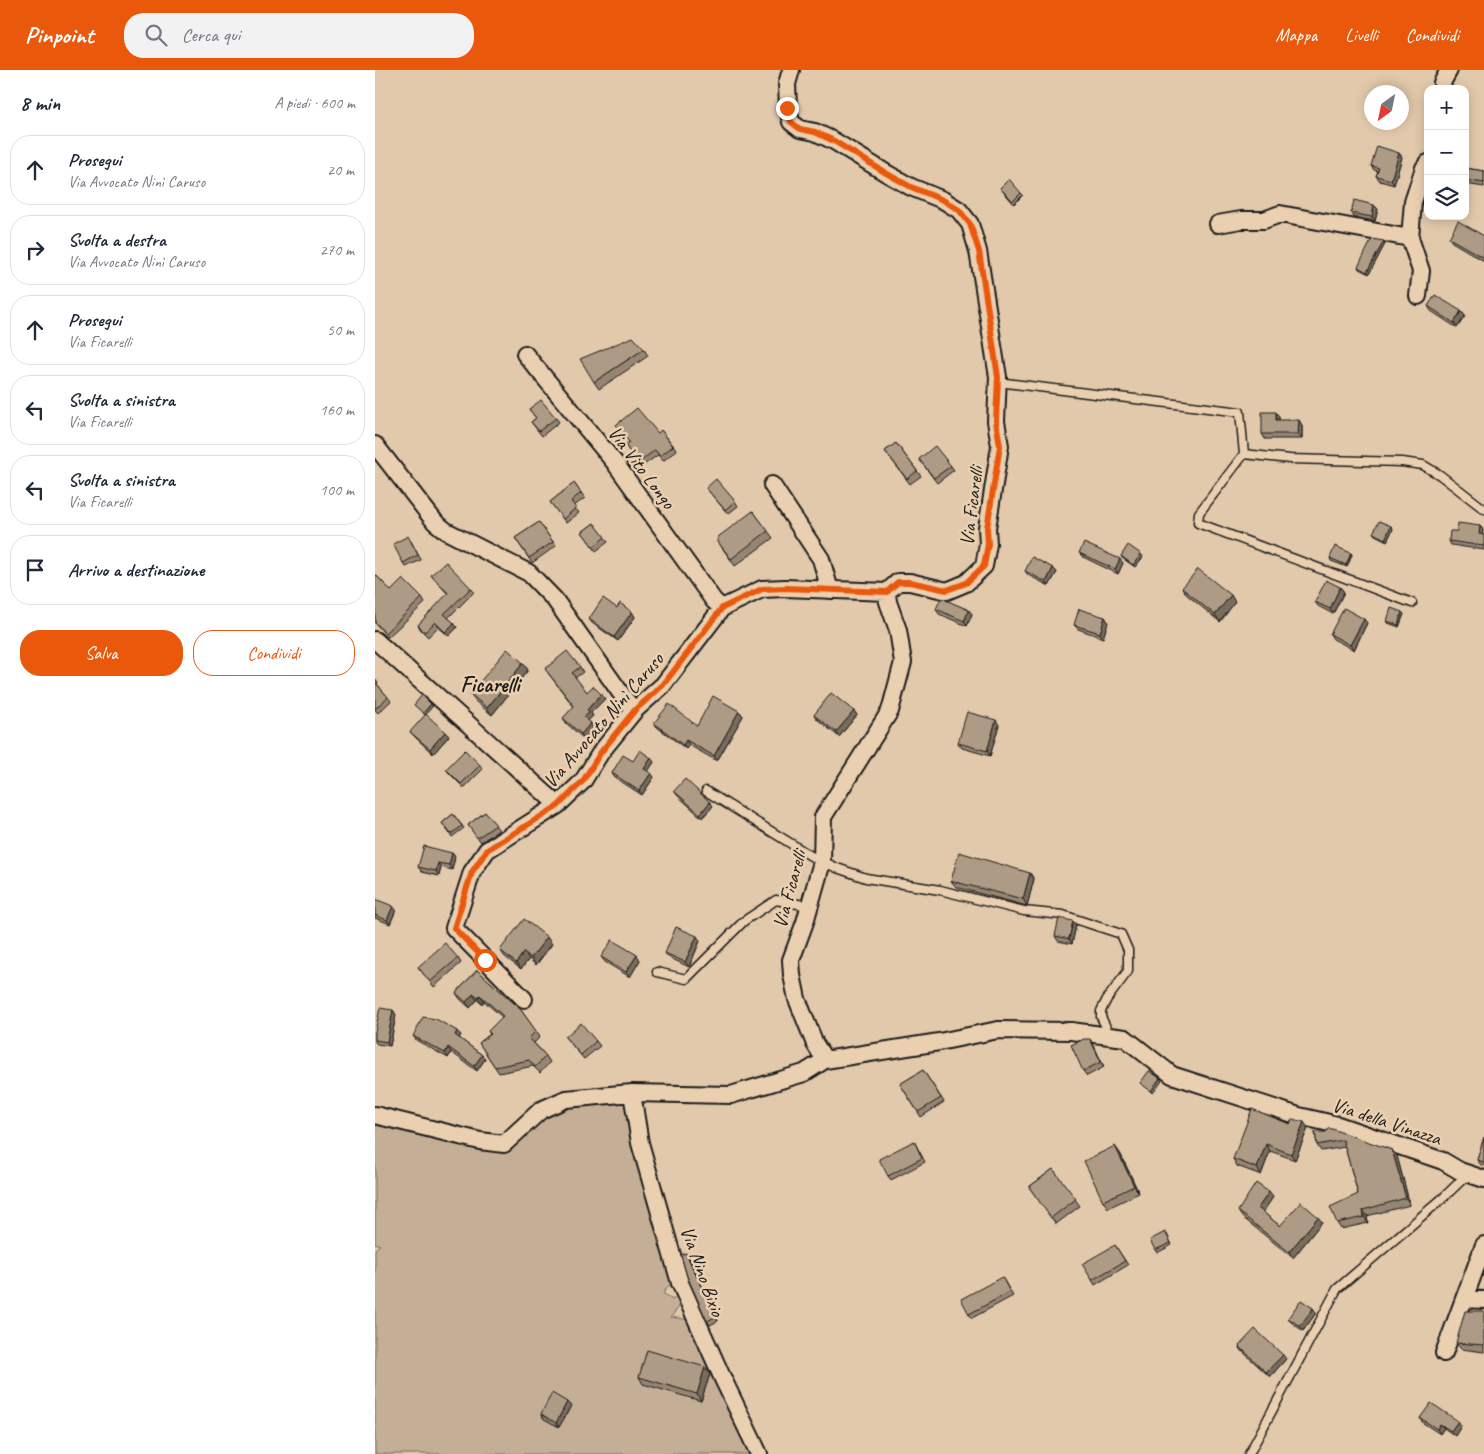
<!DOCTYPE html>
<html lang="it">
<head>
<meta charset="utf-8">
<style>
	body { margin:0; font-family:Caveat,sans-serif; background:#f2f2f3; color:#1f2937 }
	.controls { position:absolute; right:15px; top:15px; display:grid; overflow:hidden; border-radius:10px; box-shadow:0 2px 12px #0003 }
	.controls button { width:45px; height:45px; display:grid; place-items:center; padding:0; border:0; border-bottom:1px solid #e0e1e3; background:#fff; color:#1f2937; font:25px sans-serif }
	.compass { position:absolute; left:989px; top:15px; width:45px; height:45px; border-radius:50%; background:#fff; box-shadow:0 2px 12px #0003; rotate:213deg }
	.stop { position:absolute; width:15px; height:15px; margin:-11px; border:4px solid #ea580c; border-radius:50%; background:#fff }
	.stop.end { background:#ea580c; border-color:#fff; box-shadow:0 1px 5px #0008 }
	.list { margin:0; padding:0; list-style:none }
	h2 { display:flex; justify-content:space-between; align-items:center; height:65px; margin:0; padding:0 20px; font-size:21px }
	h2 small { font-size:16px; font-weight:400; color:#747a83 }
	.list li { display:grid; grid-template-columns:32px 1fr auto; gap:15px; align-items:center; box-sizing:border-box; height:70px; margin:0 10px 10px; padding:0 10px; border:1px solid #e0e1e3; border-radius:20px }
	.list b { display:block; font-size:19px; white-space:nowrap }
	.list p { margin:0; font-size:16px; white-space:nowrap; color:#747a83 }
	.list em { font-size:16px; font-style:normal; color:#747a83 }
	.actions { display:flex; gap:10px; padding:15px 20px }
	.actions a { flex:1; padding:11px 0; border:1px solid #ea580c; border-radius:20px; text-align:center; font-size:18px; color:#ea580c }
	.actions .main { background:#ea580c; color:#fff }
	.icon { flex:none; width:28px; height:28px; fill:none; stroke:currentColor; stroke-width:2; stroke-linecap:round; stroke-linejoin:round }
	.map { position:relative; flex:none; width:1109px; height:1384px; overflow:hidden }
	header { display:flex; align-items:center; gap:30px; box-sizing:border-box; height:70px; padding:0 25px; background:#ea580c; color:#fff }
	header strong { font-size:24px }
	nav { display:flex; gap:28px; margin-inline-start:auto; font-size:18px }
	.search { width:350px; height:45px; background:#f2f2f3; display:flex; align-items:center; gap:12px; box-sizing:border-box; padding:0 18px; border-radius:20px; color:#747a83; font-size:19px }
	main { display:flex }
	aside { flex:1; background:#fff }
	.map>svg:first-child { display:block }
	.green { fill:#c4af96; stroke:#706659 }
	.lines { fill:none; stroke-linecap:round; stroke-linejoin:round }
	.lane-casing { stroke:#1c1c1c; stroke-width:11 }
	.street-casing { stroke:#1c1c1c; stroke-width:20 }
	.lane { stroke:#ead0b1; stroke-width:8 }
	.street { stroke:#ead0b1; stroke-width:16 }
	.wall { fill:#968572; stroke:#1c1c1c }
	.shaded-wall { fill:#7a6c5d; stroke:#1c1c1c }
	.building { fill:#ae9b85; stroke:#1c1c1c }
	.route { stroke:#ea580c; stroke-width:6 }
	.labels { text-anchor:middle; stroke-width:5; stroke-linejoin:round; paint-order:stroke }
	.street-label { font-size:20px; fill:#1c1c1c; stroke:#ead0b1 }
	.quarter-label { font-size:22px; font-weight:bold; fill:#1c1c1c; stroke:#ead0b1 }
</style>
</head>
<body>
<header>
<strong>Pinpoint</strong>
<div class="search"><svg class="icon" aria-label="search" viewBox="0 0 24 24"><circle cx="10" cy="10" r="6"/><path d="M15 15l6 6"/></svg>Cerca qui</div>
<nav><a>Mappa</a><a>Livelli</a><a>Condividi</a></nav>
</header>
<main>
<aside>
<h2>8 min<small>A piedi · 600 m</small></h2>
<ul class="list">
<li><svg class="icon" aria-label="ahead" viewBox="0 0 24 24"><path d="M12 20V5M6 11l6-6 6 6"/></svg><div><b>Prosegui</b><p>Via Avvocato Ninì Caruso</p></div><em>20 m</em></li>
<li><svg class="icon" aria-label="right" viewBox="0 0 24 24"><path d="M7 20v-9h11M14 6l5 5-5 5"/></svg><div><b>Svolta a destra</b><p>Via Avvocato Ninì Caruso</p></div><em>270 m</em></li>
<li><svg class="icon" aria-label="ahead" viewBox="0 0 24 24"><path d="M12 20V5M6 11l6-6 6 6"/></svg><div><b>Prosegui</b><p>Via Ficarelli</p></div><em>50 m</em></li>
<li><svg class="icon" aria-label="left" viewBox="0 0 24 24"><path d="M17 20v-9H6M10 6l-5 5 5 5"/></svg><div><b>Svolta a sinistra</b><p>Via Ficarelli</p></div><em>160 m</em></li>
<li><svg class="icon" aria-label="left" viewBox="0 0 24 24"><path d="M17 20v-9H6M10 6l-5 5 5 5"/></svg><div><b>Svolta a sinistra</b><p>Via Ficarelli</p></div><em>100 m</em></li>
<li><svg class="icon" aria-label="arrive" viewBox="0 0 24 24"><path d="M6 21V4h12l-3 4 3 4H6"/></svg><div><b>Arrivo a destinazione</b></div></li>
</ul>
<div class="actions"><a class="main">Salva</a><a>Condividi</a></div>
</aside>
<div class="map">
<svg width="1109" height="1384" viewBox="0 0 1109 1384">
	<rect width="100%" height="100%" fill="#e2c9ab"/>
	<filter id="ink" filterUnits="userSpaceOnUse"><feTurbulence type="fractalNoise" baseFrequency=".02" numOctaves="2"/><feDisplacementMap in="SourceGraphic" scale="10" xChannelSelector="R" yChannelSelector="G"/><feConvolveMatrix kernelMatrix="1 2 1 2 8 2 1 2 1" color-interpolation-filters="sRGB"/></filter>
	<g filter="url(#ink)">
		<path class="green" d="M249,1033L299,1210L288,1223L297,1230L302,1225L304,1237L296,1247L315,1250L379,1384H0V1179L5,1175L0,1173V1051L106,1077L191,1036Z"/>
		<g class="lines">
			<g class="lane-casing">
				<path id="lane" d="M623,312L865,342L869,384L915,389L1027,392L1048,395L1065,405L1109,439
					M869,384L824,443L823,453L1037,533
					M331,721L436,786L462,798L491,808L565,820L649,841L688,845L746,864L753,880V901L732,929L726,941V947L730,955L733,966
					M282,902L311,909L369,851L401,830L434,836
					M874,1384L962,1219L1069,1127L1093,1104"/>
			</g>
			<g class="street-casing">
				<path id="street" d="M416,0L412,14L413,38L416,52L425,59L440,62L459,71L511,103L536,117L568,130L584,140L595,154L603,181L623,307L621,351L625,376L612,458L613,474L609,496L591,513L572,521L535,512H523L512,522L513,532L523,560L528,592L515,641L448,747L447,792L430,852L416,890L417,905L422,929L440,974L450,990
					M1068,19L1067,13L1074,0
					M843,154L866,150H889L905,144L1035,168
					M1043,226L1046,201L1035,168L1038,132L1049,98L1053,93
					M150,284L240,393L339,531L347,538
					M0,375L60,452L71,461L154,503L180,530L252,632L260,640
					M397,415L446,489L455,520
					M0,570L183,735
					M149,929L79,858L97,802L112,780L183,735L208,711L226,682L260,640L288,615L347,538L387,519L410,518L512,522
					M257,1023L265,1073L305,1213L348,1309L384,1384
					M0,1045L105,1071L129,1074L166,1040L191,1029L257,1023L356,1025L429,1003L450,990L564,972L623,960L696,961L750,968L797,1005L924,1046L963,1055L1068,1091L1085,1101L1109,1109
					M1089,1229L1109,1230
					M1069,1283L1109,1175"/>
			</g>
			<use href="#lane" class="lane"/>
			<use href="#street" class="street"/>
		</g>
		<path class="wall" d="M1024,83L1027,87L1019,115L1005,111L1001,106L1003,101L999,100L996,96Z
			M1090,98L1109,101V117L1090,114Z
			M625,118L646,123L648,125L639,134Z
			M999,135L1003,139L1000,151L979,147L976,143Z
			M1109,166V191L1077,172L1074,168Z
			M1010,174L994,204L984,199L983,197Z
			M1053,236L1086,241L1090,246L1082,258L1056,241Z
			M269,279L273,286L224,319L219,312Z
			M154,339L181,348L184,352L167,366L156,352L161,348Z
			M904,347V350L927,355V369H890L887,364Z
			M286,360L302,380L288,391L283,385L266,397L250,375L283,363Z
			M521,373L546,406L535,414L510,381Z
			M544,389L576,396L579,400L562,413Z
			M199,413L210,428L199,436L204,443L191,453L175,432Z
			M331,418L360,431L363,436L353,444Z
			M378,441L398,468L360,496L343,472Z
			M164,452L181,476L157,493L140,468Z
			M219,453L233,472L221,481L207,462Z
			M1016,456L1018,459L1012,471L1000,465L998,463Z
			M1105,456L1108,460L1107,465H1109V480L1076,475L1074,471L1082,461Z
			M36,471L46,490L31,497L28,493Z
			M704,483L748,493L743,504L708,487Z
			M976,483L977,485L972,497L956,491L955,488Z
			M746,486L768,487L760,497L747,488Z
			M678,498L682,502L674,516L653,505L650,501Z
			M0,504L16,521L47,528L50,533L13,567L0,553Z
			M56,505L96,518L99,522L73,548L79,553L82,558L74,566L63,557L53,567L46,560L43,555L73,524L60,510Z
			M965,517L969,522L958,544L943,536L940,532Z
			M807,518L860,532L845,552L812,525Z
			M242,538L257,542L260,547L243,571L217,553L214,549Z
			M561,539L597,544L592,556L564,544Z
			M1027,542L1029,544L1024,557L1013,553L1012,551Z
			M730,547L733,552L728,568L703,559L699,555Z
			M992,553L979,580L958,569L955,564Z
			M148,593L153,600L117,645L100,631L95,624Z
			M205,597L208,602L200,608L212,622L226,624L230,629L216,643L218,646L213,651L219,658L209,669L191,653L188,648L199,637L173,603Z
			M0,609L3,613L2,614L16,631L3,643L0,640Z
			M364,641L368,646L342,691L314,675L311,679L282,657L279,653L322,656Z
			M479,641L482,645L464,667L442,649L439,645Z
			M624,655L615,686L587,678L583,673Z
			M35,662H70L74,666L58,684L39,666Z
			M258,691L279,692L273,701L279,707L267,725L239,707L237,703Z
			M105,695L108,699L89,718L74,703L71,699Z
			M299,721L338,736L327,748L302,725Z
			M110,742L124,760L106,772L93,755Z
			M78,744L89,758L77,767L67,753Z
			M77,783L80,787L77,800L66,797L64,806L47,802L43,797Z
			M655,803L659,809L652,836L581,817L576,811Z
			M0,829L21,840L15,854L0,848Z
			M701,855L697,874L683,871L680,866Z
			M325,871L314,897L293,887L290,883Z
			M177,874L161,895L154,889L146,899L130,887L125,880Z
			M226,887L265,890L255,907L230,892Z
			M83,888L86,893L59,917L43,897Z
			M102,900L140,934L141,933L165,967L159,973L171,986L175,992L165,1003L158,996L124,1003L104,973L115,964L113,961L127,947L109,931L107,934L102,930L95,938L85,929L81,923Z
			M18,940L21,945L15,976L2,974L0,972V962Z
			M82,961L86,965L84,968L107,985L110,989L102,1001L76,982L73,988L41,970L38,966Z
			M190,967L221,971L225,976L209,989Z
			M715,969L718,974L729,997L712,1006L708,1001Z
			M548,1000L569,1032L546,1047L525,1014Z
			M915,1054L933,1058L920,1090L895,1081L886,1105L862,1096L858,1089Z
			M940,1062L1017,1080L1022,1086L1035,1135L992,1146L993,1153L966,1159L962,1153L983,1124L970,1077L946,1081L942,1075Z
			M1109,1067V1096L1106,1095L1102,1090Z
			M539,1071L550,1092L516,1110L513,1106Z
			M745,1083L764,1123L733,1138L728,1131Z
			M678,1099L705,1136L681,1154L654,1117Z
			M898,1127L888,1142L905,1156L947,1152L918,1188L867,1147L863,1141Z
			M792,1164L797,1175L782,1183L780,1180Z
			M740,1175L753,1195L720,1215L717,1210Z
			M314,1187L343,1251L335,1255L332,1251Z
			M627,1207L638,1226L597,1248L594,1244Z
			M938,1238L941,1243L928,1261L916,1252L913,1248Z
			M1109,1241V1282L1086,1279L1081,1273Z
			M864,1276L911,1289L895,1307L867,1281Z
			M335,1304L326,1331L268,1314L264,1307Z
			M192,1332L196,1336L184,1357L169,1349L166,1344Z
			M1045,1348L1083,1351L1086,1356L1080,1366L1069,1358L1065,1364L1048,1353Z"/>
		<path class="shaded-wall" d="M1024,83L1027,87L1019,115L1016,110Z
			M999,135L1003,139L1000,151L997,147Z
			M1009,171L1010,174L994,204L992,202Z
			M1086,241L1090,246L1082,258L1079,253Z
			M901,342L904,347V354L901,350Z
			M924,350L927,355V369L923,364Z
			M1016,456L1018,459L1012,471L1010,469Z
			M1105,456L1108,460L1107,468L1104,464Z
			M976,483L977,485L972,497L971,495Z
			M766,484L768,487L760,497L758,495Z
			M745,489L748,493L743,504L740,499Z
			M678,498L682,502L674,516L671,512Z
			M965,517L969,522L958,544L955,539Z
			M856,525L860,532L845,552L840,545Z
			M594,540L597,544L592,556L589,551Z
			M257,542L260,547L243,571L239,567Z
			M1027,542L1029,544L1024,557L1023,555Z
			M730,547L733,552L728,568L725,563Z
			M989,549L992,553L979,580L975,575Z
			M79,553L82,558L74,566L70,562Z
			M148,593L153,600L117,645L112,638Z
			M226,624L230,629L216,643L218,646L212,652L209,647L212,640Z
			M56,634L58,636L50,645L48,643Z
			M364,641L368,646L342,691L339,686Z
			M479,641L482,645L464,667L461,662Z
			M621,650L624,655L615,686L612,681Z
			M216,653L219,658L209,669L206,664Z
			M70,662L74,666L58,684L55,679Z
			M311,670L314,675L311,679L308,675Z
			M276,688L279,692L272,703L269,699Z
			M276,703L279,707L267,725L264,721Z
			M335,732L338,736L327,748L325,744Z
			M77,783L80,787L77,800L74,795Z
			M63,793L66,797L64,806L61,801Z
			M655,803L659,809L652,836L648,829Z
			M18,836L21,840L15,854L12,850Z
			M698,851L701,855L697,874L694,869Z
			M322,866L325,871L314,897L310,892Z
			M172,867L177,874L161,895L156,888Z
			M149,882L154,889L146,899L141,893Z
			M262,885L265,890L255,907L251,902Z
			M98,924L102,930L95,938L91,932Z
			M105,925L109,931L107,934L103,928Z
			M18,940L21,945L15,976L12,972Z
			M82,961L86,965L83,970L80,965Z
			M715,969L718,974L729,997L726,992Z
			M73,977L76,982L73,988L70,983Z
			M107,985L110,989L102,1001L99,996Z
			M785,1008L787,1011L778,1023L776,1021Z
			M929,1052L933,1058L920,1090L916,1084Z
			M891,1074L895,1081L886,1105L882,1098Z
			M740,1076L745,1083L764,1123L759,1116Z
			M1017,1080L1022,1086L1035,1135L1031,1128Z
			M894,1122L898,1127L887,1144L883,1138Z
			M988,1140L992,1146L993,1153L989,1147Z
			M943,1147L947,1152L918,1188L914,1182Z
			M311,1183L314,1187L343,1251L340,1247Z
			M938,1238L941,1243L928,1261L925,1256Z
			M908,1285L911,1289L895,1307L891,1302Z
			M330,1297L335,1304L326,1331L322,1324Z
			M192,1332L196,1336L184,1357L181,1353Z
			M1083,1351L1086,1356L1080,1366L1076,1361Z
			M1065,1354L1069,1358L1065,1364L1062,1359Z"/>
		<path class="building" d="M1002,76L1024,83L1016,110L1001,106L1004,98L996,96Z
			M1090,98L1109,101V113L1090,110Z
			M634,109L646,123L638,131L625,118Z
			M979,130L999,135L997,147L976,143Z
			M1083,151L1109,166V188L1074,168Z
			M997,169L1009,171L992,202L983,197Z
			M1060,225L1086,241L1079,253L1053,236Z
			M258,267L269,279L219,312L205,289Z
			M166,330L181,348L164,361L156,352L161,348L154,339Z
			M262,338L283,363L286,360L298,376L285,386L280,380L263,393L250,375L254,372L241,355Z
			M887,342H901V350H924L923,364H887Z
			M521,373L542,401L532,409L510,381Z
			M560,376L576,396L559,408L544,389Z
			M341,409L360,431L350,440L331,418Z
			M199,413L206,423L196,431L201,438L188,449L175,432Z
			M378,441L393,461L356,489L343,472V467Z
			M1004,451L1016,456L1010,469L998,463Z
			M164,452L178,472L154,488L140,468Z
			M219,453L230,467L218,477L207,462Z
			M1083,453L1105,456L1104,464L1109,465V476L1074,471L1075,461H1082Z
			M33,466L43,485L28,493L18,474Z
			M709,473L745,489L740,499L704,483Z
			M753,475L766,484L758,495L746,486Z
			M960,476L976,483L971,495L955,488Z
			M657,487L678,498L671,512L650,501Z
			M71,492L96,518L69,544L79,553L70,562L60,552L50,562L43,555L73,523L56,505Z
			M823,499L856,525L840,545L807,518Z
			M0,504L16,521L28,509L47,528L10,563L0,552Z
			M951,510L965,517L955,539L940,532Z
			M228,528L242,538L245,533L257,542L239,567L214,549Z
			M566,528L594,540L589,551L561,539Z
			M969,538L989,549L975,575L955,564Z
			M1016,538L1027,542L1023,555L1012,551Z
			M704,539L730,547L725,563L699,555Z
			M132,579L148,593L112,638L95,624Z
			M192,581L205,597L197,603L212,622L218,616L226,624L212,640L215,642L209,647L216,653L206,664L188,648L199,636L170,599Z
			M0,612L13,627L0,639Z
			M456,623L479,641L461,662L439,645Z
			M47,625L56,634L48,643L39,635Z
			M338,626L364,641L339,686L311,670L308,675L279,653L294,634L322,656Z
			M592,642L621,650L612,681L583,673Z
			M51,644L70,662L55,679L35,662Z
			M90,680L105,695L86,714L71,699Z
			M265,680L276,688L269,699L276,703L264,721L237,703L248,685L258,691Z
			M310,709L335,732L325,744L299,721Z
			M110,742L121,755L102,768L93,755Z
			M78,744L87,756L76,764L67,753Z
			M49,776L77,783L74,795L63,793L61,801L43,797Z
			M584,782L655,803L648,829L576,811Z
			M0,829L18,836L12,850L0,845Z
			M684,848L698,851L694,869L680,866Z
			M149,849L172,867L156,888L149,882L141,893L125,880Z
			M301,857L322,866L310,892L290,883Z
			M237,870L262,885L251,902L226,887Z
			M70,873L83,888L55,912L43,897Z
			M102,900L140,934L141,933L161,961L154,968L171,986L160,997L154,990L120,997L104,973L116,964L113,961L128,946L105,925L103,928L98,924L91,932L81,923Z
			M5,938L18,940L12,972L0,970V962Z
			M48,947L61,949L82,961L80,965L107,985L99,996L73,977L70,983L38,966Z
			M206,953L221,971L206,985L190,967Z
			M709,969H715L726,992L708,1001L696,975Z
			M548,1000L566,1028L543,1042L525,1014Z
			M774,1001L785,1008L776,1021L765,1013Z
			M877,1039L915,1054L917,1049L929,1052L916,1084L891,1074L882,1098L858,1089Z
			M954,1058L1017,1080L1031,1128L988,1140L989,1147L962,1153L955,1137L983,1124L968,1070L942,1075L940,1062H951Z
			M1109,1067V1092L1102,1090Z
			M539,1071L547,1088L513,1106L504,1089Z
			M740,1076L759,1116L728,1131L709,1091Z
			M678,1099L701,1129L676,1148L654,1117Z
			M881,1113L894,1122L883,1138L905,1156L926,1132L943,1147L914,1182L863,1141Z
			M790,1162L796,1173L780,1180L775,1170Z
			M740,1175L750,1191L717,1210L707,1194Z
			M311,1183L340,1247L332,1251L312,1206L306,1185Z
			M627,1207L635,1222L594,1244L586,1229Z
			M926,1230L938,1238L925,1256L913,1248Z
			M1090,1241H1109V1275L1081,1273Z
			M880,1259L908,1285L891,1302L864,1276Z
			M272,1280L330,1297L322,1324L264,1307Z
			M177,1323L192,1332L181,1353L166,1344Z
			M1056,1333L1083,1351L1076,1361L1065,1354L1062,1359L1045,1348Z"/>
	</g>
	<g class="lines" filter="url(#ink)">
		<path class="route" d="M110,890L79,858L97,802L112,780L183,736L208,711L226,682L260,640L288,615L347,538L387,519L410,518L512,522L523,512H535L572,520L591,513L609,496L613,474L612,458L625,376L621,351L623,307L604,181L595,154L584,140L568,130L536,117L511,103L459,71L440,62L425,59L416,52L412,38"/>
	</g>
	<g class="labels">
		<g class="street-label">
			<text transform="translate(267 397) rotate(53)" y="7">Via Vito Longo</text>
			<text transform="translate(596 436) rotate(-83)" y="7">Via Ficarelli</text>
			<text transform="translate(228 650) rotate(-49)" y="7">Via Avvocato Ninì Caruso</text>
			<text transform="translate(414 819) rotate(-75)" y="7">Via Ficarelli</text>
			<text transform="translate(1012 1051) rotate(18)" y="7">Via della Vinazza</text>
			<text transform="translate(328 1201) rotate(70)" y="7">Via Nino Bixio</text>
		</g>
		<g class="quarter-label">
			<text x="115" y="622">Ficarelli</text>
		</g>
	</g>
</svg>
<div class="controls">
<button>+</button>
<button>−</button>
<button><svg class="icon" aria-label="layers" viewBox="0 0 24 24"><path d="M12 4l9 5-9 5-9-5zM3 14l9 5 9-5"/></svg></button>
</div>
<svg class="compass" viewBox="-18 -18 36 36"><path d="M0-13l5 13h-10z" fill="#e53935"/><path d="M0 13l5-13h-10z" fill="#747a83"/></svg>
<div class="stop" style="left:110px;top:890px"></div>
<div class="stop end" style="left:412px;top:38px"></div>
</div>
</main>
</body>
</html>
